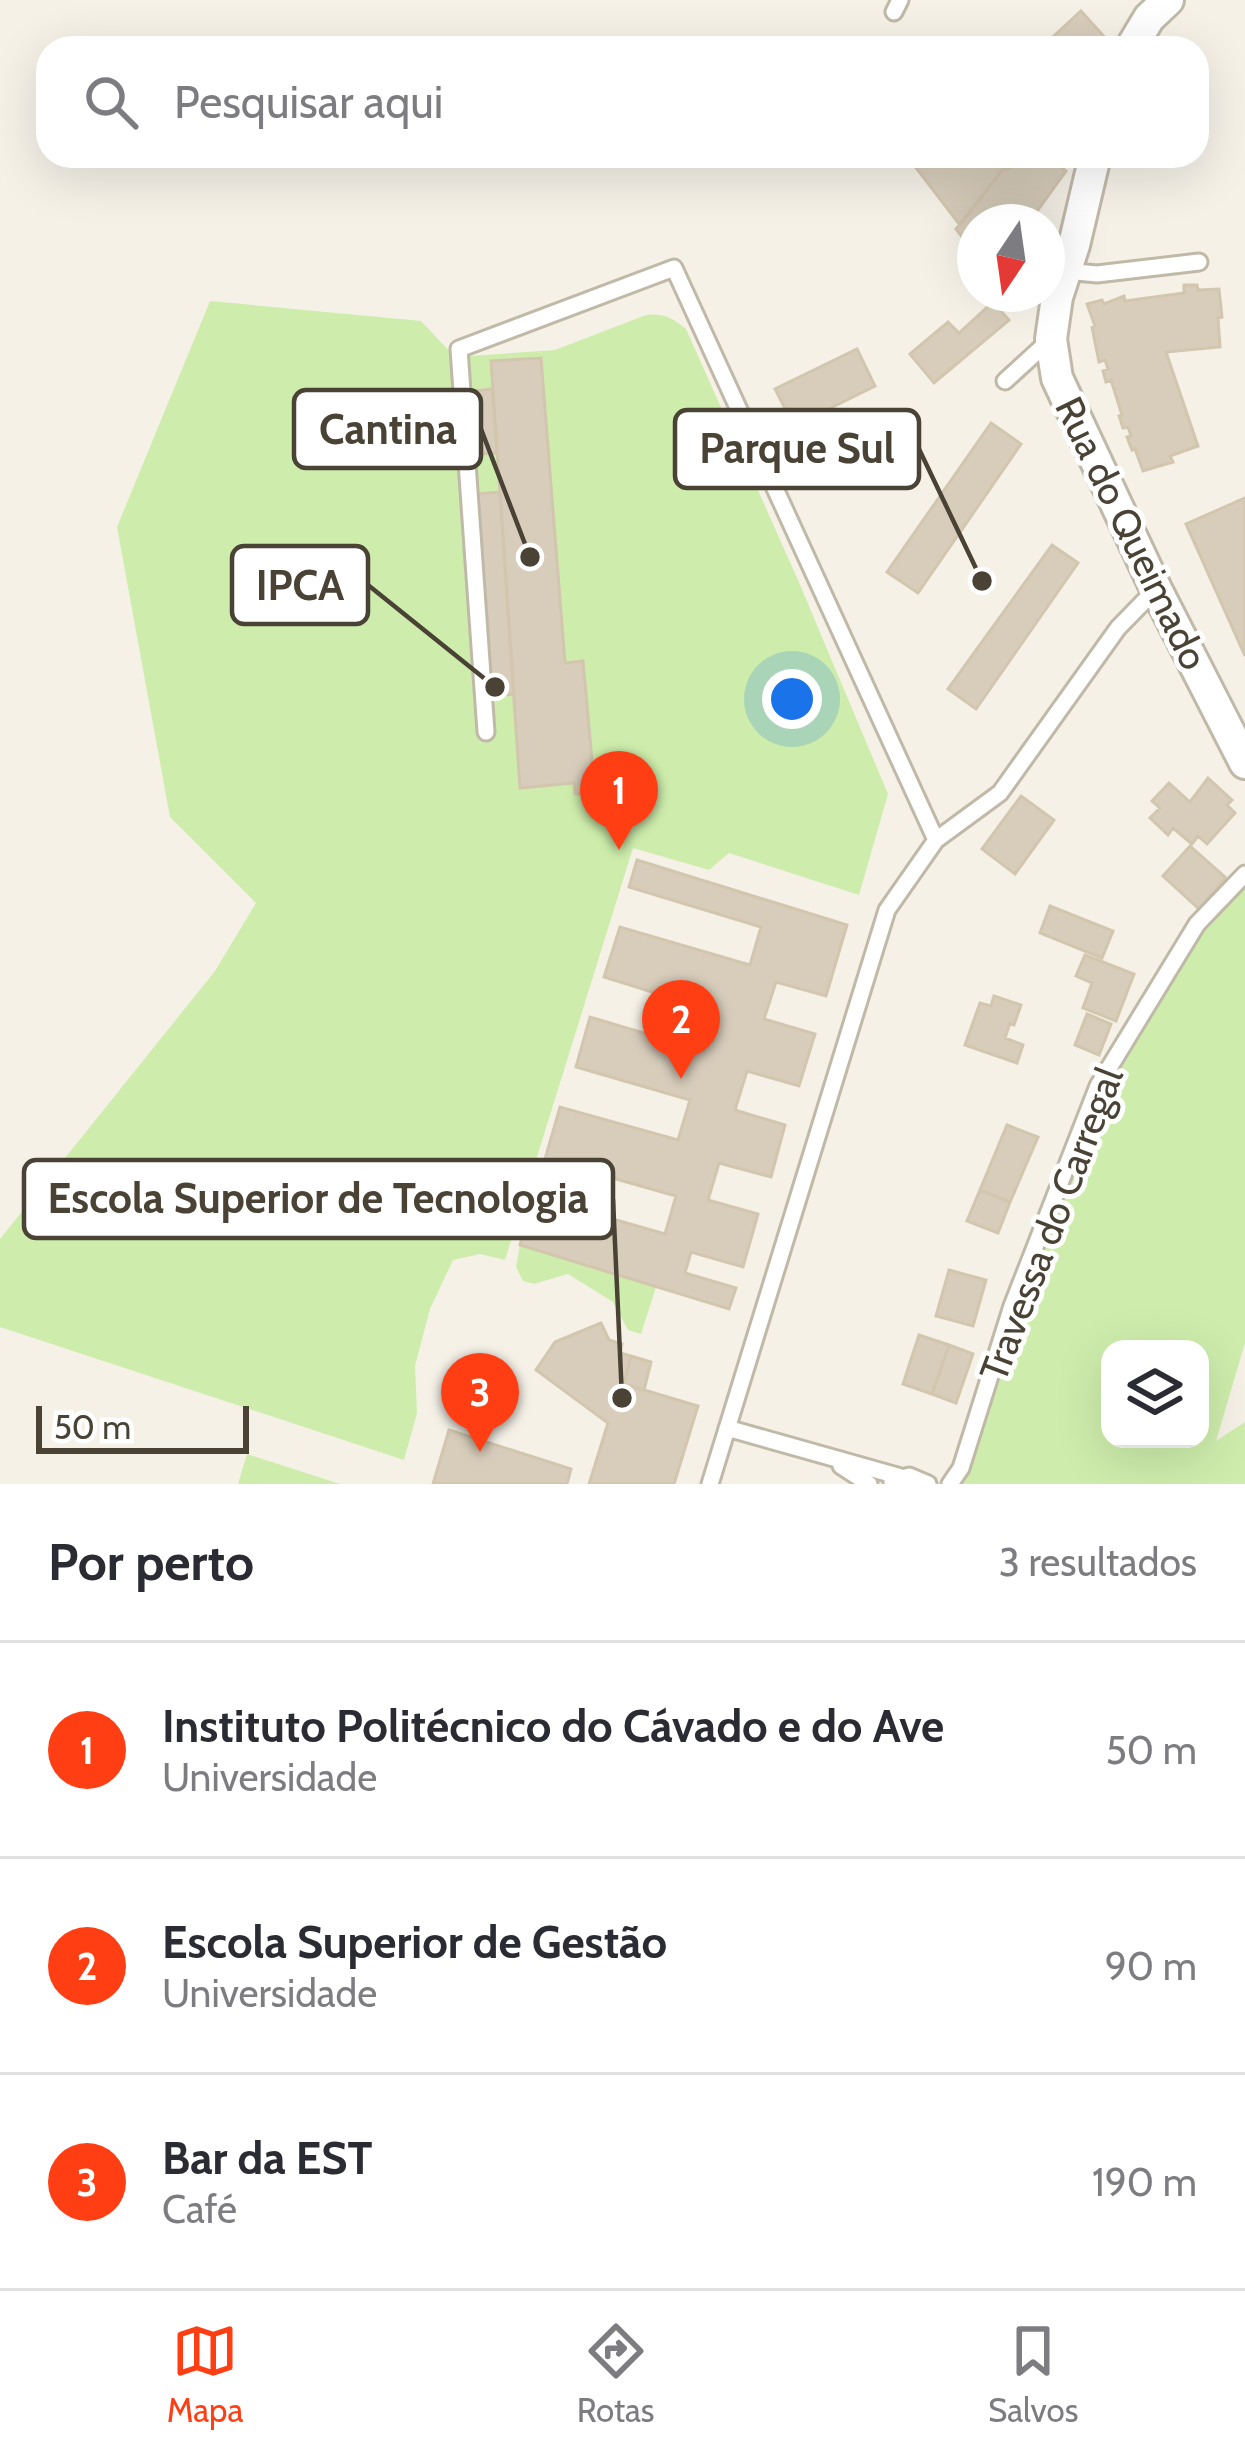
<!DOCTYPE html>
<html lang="pt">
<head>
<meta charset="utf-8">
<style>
	body { margin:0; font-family:Cabin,sans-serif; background:#f7f7f7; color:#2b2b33 }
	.controls { position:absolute; right:36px; bottom:36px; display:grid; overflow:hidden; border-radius:24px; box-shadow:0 12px 48px #0002 }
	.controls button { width:108px; height:108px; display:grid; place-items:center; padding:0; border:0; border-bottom:3px solid #e1e1e2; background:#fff; color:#2b2b33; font:60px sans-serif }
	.compass { position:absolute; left:957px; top:204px; width:108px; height:108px; border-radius:50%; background:#fff; box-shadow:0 12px 48px #0002; rotate:193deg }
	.scale { position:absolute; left:36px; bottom:30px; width:213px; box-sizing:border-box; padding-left:12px; border:6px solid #494235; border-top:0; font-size:33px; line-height:42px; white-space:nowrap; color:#494235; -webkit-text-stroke:9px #fff; paint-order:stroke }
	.you { position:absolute; left:792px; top:699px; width:42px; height:42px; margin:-30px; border:9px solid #fff; border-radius:50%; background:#1a73e8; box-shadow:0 0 0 18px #1a73e833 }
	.badge { display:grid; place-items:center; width:78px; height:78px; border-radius:50%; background:#ff3e14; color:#fff; font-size:39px; font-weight:700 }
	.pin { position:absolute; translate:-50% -99px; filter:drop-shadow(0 3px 6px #0008) }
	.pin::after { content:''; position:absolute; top:63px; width:42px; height:36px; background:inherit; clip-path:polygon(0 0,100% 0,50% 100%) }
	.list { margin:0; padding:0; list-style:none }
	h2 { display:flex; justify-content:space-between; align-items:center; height:156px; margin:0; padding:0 48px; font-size:51px }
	h2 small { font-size:39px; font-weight:400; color:#7c7c81 }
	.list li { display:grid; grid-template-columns:78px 1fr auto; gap:36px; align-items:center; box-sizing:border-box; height:216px; padding:0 48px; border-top:3px solid #e1e1e2 }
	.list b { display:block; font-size:45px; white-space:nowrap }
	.list p { margin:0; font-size:39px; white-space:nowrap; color:#7c7c81 }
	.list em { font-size:39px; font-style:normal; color:#7c7c81 }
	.icon { flex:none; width:66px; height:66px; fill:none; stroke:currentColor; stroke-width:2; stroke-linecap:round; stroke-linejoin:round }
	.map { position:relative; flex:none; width:1245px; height:1484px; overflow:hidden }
	.search { position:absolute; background:#fff; box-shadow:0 12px 48px #0002; left:36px; right:36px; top:36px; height:132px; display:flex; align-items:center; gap:30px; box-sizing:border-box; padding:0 42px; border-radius:36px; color:#7c7c81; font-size:45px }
	.sheet { height:804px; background:#fff }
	nav { display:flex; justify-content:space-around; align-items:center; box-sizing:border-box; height:168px; border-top:3px solid #e1e1e2; background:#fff; font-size:33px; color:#7c7c81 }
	nav a { display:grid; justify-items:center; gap:6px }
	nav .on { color:#ff3e14 }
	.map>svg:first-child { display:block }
	.green { fill:#ceedac; fill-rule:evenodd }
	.building { fill:#d8cdbb; stroke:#d3c6ae; stroke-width:3 }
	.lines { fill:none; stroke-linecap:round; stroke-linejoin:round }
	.service-casing { stroke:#c1b9a8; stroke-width:21 }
	.minor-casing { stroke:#c1b9a8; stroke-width:36 }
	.service { stroke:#fff; stroke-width:15 }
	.minor { stroke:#fff; stroke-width:30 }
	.labels { text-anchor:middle; stroke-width:10; stroke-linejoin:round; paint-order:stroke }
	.street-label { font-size:39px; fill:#494235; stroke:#fff }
	.leader { fill:none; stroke:#494235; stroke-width:4.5 }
	.callout-dot { fill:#494235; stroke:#fff; stroke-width:4.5 }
	.callout { fill:#fff; stroke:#494235; stroke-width:4.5 }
	.callout-label { font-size:42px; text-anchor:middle; font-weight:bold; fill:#494235 }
</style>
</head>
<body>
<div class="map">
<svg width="1245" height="1484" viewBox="0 0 1245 1484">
	<rect width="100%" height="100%" fill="#f5f1e7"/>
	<path class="green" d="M210,301L421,321L455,357L555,350L646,315C663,313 673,318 686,329L798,580L888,794L859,895L729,853L709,870L633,848L505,1260L480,1254L453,1260L430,1309L415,1366L417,1413L404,1460L0,1327V1239L215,971L256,903L170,817L117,527Z
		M1245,886V1343L1216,1441L1245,1422V1484H963L1022,1303L1102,1095L1155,1003L1198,938ZM1110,1349H1200V1439H1110Z
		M520,1245L656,1287L641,1334L628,1330L613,1302L568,1274L534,1284L523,1281L516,1267Z
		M247,1454L340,1484H238Z"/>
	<path class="building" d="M1081,11L1107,40L1098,48H1041Z
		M907,156H1020L1008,170L1004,168L960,225Z
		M1020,156H1046L1066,171L1030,221L1027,218L1026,222H975V254L956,229L1004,168L1008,170Z
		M1184,285H1197L1198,290L1219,289L1222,317L1218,318L1220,347L1166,352L1198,446L1170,456L1173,462L1143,471L1135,449L1132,450L1127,437L1131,436L1128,427L1123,428L1119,416L1122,415L1111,380L1106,382L1103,371L1108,369L1105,360L1099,362L1092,327L1095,326L1087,304L1102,300L1104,304L1124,296L1125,301L1184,293Z
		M993,302L1009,320L934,383L910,354L948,322L959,333Z
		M857,349L875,386L794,426L775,389Z
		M541,358L565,663L583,661L595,793L575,794L574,783L520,788L491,361Z
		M492,389L497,453L479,454L474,391Z
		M991,423L1021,444L918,593L887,572Z
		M500,492L514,694L492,696L477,494Z
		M1245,498V656L1186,524Z
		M1052,545L1078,563L976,709L948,689Z
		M1208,778L1232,800L1227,805L1235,813L1207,844L1198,836L1192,844L1173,828L1168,835L1150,818L1160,808L1152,801L1169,783L1190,802Z
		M1021,796L1054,820L1015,874L982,849Z
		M1190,846L1226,878L1199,909L1163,876Z
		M637,860L847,925L826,996L776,982L764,1019L815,1034L799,1086L747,1071L735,1110L785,1125L771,1177L719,1163L708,1200L758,1214L743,1267L691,1252L685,1273L736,1288L729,1309L520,1245L533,1196L665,1234L676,1196L545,1159L560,1107L678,1140L690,1100L576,1067L590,1017L704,1051L716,1012L604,977L620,927L750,965L761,927L629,887Z
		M1050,906L1113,931L1102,958L1040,933Z
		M1085,955L1134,974L1116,1021L1083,1008L1092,983L1076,976Z
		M994,996L1021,1005L1014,1025L1010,1023L1005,1038L1023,1045L1017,1063L965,1045L980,1003L991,1006Z
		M1087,1014L1111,1024L1099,1055L1075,1045Z
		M1007,1125L1038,1137L1010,1202L980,1190Z
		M980,1190L1010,1202L998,1233L967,1221Z
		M949,1270L986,1280L973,1326L936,1316Z
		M601,1323L609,1340L622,1344L620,1353L631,1356L624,1384L698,1406L674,1484H589L608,1423L536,1370L555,1342Z
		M919,1335L949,1345L932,1394L903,1384Z
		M949,1345L973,1354L956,1403L932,1394Z
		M631,1356L651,1362L644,1390L624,1384Z
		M449,1430L571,1469L567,1484H433Z"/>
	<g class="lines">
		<g class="service-casing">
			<path id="service" d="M894,12L900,0
				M1066,271L1097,274L1199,262
				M1005,381L1051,339
				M486,732L459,349L674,268L936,840
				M727,1428L901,1477
				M841,1466L869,1484
				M892,1482L909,1476L928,1484
				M710,1484L887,910L936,840L1000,793L1118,628L1156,589
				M950,1484L961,1468L1012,1306L1098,1086L1197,924L1245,874"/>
		</g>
		<g class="minor-casing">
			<path id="minor" d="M1131,48L1149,18L1168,0
				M1095,156L1074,245L1057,297L1051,339L1057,378L1156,589L1245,763"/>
		</g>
		<use href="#service" class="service"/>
		<use href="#minor" class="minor"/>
	</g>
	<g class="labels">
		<g class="street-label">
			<text transform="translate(1132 533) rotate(64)" y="14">Rua do Queimado</text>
			<text transform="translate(1051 1224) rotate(-69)" y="14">Travessa do Carregal</text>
		</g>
	</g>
	<path class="leader" d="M530 557L481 429M982 581L919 449M495 687L368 585M622 1398L613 1199"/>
	<g class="callout-dot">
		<circle cx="530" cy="557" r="12"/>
		<circle cx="982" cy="581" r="12"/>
		<circle cx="495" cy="687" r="12"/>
		<circle cx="622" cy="1398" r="12"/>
	</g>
	<g class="callout">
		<rect x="294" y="390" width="187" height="78" rx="12"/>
		<rect x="675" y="410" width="244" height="78" rx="12"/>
		<rect x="232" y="546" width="136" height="78" rx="12"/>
		<rect x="24" y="1160" width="589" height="78" rx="12"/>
	</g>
	<g class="callout-label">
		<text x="388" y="444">Cantina</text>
		<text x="797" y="463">Parque Sul</text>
		<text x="300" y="600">IPCA</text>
		<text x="318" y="1213">Escola Superior de Tecnologia</text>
	</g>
</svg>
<div class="controls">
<button><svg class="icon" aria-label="layers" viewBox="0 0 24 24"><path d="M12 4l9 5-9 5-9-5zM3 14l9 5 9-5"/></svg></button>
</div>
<svg class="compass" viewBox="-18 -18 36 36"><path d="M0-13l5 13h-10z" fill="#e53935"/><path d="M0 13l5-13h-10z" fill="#7c7c81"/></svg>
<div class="scale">50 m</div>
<div class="you"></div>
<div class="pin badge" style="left:619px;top:850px">1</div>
<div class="pin badge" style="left:681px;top:1079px">2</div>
<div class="pin badge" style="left:480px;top:1452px">3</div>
<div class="search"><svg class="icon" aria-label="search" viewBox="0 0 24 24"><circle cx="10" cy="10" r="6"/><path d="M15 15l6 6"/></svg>Pesquisar aqui</div>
</div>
<section class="sheet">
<h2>Por perto<small>3 resultados</small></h2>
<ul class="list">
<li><span class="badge">1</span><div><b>Instituto Politécnico do Cávado e do Ave</b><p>Universidade</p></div><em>50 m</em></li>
<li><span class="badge">2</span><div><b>Escola Superior de Gestão</b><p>Universidade</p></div><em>90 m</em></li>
<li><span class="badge">3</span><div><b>Bar da EST</b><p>Café</p></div><em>190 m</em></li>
</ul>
</section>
<nav>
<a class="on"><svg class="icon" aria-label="map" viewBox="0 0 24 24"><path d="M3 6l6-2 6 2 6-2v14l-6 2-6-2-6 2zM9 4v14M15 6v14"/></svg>Mapa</a>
<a><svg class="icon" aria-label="directions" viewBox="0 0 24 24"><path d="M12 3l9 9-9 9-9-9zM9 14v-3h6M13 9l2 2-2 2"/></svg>Rotas</a>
<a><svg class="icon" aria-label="saved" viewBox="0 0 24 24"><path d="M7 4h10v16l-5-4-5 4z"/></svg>Salvos</a>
</nav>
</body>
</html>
